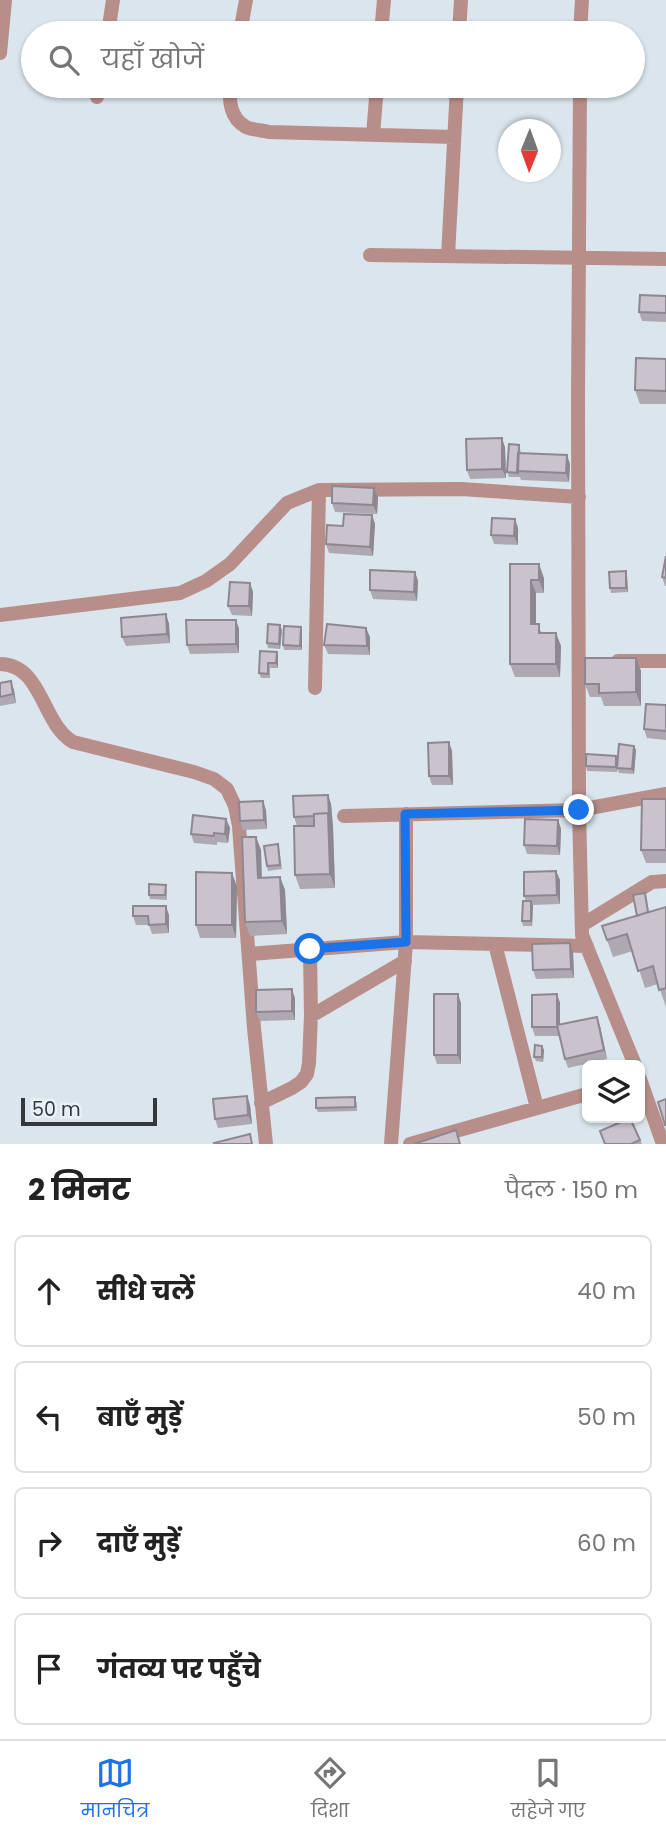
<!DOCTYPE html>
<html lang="hi">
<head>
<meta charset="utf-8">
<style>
	body { margin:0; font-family:Poppins,"Noto Sans Devanagari",sans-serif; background:#f2f2f2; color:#222 }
	.controls { position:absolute; right:21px; bottom:21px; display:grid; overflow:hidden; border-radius:10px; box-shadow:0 2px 5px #0004 }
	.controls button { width:63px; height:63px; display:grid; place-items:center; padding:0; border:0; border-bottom:2px solid #e0e0e0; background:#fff; color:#222; font:35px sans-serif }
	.compass { position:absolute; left:498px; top:119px; width:63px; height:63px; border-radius:50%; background:#fff; box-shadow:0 2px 5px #0004; rotate:181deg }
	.scale { position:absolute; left:21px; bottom:18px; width:136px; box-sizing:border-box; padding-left:7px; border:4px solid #34383b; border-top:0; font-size:19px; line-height:24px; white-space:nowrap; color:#34383b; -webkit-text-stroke:5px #e7f2fb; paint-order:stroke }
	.stop { position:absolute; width:21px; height:21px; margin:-16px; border:5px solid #1a73e8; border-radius:50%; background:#fff }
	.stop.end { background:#1a73e8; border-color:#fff; box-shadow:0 2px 7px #0008 }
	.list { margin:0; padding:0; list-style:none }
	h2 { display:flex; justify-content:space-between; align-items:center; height:91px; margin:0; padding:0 28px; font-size:30px }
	h2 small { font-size:23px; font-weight:400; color:#767676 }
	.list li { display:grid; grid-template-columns:46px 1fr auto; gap:21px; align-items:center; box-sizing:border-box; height:112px; margin:0 14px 14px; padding:0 14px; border:2px solid #e0e0e0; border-radius:10px }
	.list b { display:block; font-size:26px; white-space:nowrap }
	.list em { font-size:23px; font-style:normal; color:#767676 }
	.icon { flex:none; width:38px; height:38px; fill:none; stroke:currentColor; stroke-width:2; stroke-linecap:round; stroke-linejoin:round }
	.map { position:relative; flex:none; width:666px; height:1144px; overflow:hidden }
	.search { position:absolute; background:#fff; box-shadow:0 2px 5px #0004; left:21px; right:21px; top:21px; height:77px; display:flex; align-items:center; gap:18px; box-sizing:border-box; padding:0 24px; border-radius:38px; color:#767676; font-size:26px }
	.sheet { height:595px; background:#fff }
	nav { display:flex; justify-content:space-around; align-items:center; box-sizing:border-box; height:98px; border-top:2px solid #e0e0e0; background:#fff; font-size:19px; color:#767676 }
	nav a { display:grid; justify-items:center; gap:4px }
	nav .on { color:#1a73e8 }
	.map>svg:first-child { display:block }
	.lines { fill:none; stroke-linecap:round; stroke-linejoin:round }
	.street { stroke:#b78e89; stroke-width:14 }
	.wall { fill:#aea8b0 }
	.shaded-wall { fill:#8d8890 }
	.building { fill:#cac3cd; stroke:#8d8890; stroke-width:2 }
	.route { stroke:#1a73e8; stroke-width:9 }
</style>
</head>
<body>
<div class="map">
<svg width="666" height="1144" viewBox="0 0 666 1144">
	<rect width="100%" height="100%" fill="#dae5ed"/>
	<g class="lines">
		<path class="street" d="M108,33L113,0
			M240,33L246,0
			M381,33L384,0
			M459,33L461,0
			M580,33L582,0
			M0,53L5,0
			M231,86C228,101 231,119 246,127C252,130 262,130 269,132L454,137
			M580,86L578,400L579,810L582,935L635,1065
			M97,97L99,86
			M373,135L377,86
			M370,255L666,259
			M448,256L457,86
			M0,615L180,593L206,581L230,564L287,503L319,490L461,489L579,497
			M618,661H666
			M0,664C43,665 41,723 73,742L194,772L214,779L227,789L235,806L239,826L254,1028L266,1144
			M315,688L319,490
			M344,816L579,810L666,794
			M582,925L652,882L666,881
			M495,944L537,1108
			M249,954L406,942L587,946
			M311,1016L405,961
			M640,1079L663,1144
			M261,1103L292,1088L301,1082L307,1074L309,1063L311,1016L310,949
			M391,1144L406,942V814
			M410,1144L587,1094"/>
	</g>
	<path class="wall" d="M666,296V322L642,321L639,312Z
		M666,359V404H640L635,390Z
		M519,445L521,453L570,464L569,482L521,480L520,477H509L507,472Z
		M505,447L506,478L470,479L467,470Z
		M374,488L378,497L377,514L335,512L332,503Z
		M372,515L375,524L373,556L329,553L326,544L343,526Z
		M515,519L518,528V545L494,544L491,535Z
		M510,564L544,578V593H536V624L542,633H556L561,646L560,677H515L510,664Z
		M626,571L627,576L628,592L611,593L610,588Z
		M415,572L418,581L417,601L373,599L370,590Z
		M662,577L666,578V586H665Z
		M250,583L253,592L252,616L232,615L228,606Z
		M166,614L169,624L170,643L126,646L122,637Z
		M236,620L239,629V653L190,654L187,645Z
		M301,627L302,631V650H284L283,645Z
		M282,630L280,649L268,648L267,643Z
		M370,637V655L328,654L324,645Z
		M277,652L278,656V668H270V678H261L259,673Z
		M636,658L641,671V706H604L601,697H590L585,684Z
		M0,683L14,690L16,703L0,706Z
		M666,705V740L647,738L644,729Z
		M449,742L452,751L453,785H432L429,776Z
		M634,746L636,750L634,774L619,773L618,769L617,772L587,771L586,766L618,760Z
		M328,795L331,804L333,827L335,888L300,889L295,875L297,826L294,817Z
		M666,799V863H646L641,850Z
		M266,810L267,829L243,830L240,821Z
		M226,819L230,828L228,843L217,842V845L194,843L191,834Z
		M558,820L561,829L560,855L527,854L524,845Z
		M256,837L261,850L262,878L280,877L285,890L287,934L250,936L245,922Z
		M279,848L282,869L268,871L267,866Z
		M556,871L560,880V904L533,905L532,926H523L522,921L526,901L524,896Z
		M237,886L236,938H200L196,925Z
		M167,889V900L150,899L149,895Z
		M646,898L649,912L666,907V1007L658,984L645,988L633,951L613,957L607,940L637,916Z
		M169,915V933L152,934L149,925H136L133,916Z
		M573,952L574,978L536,979L533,970Z
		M557,994L560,1003V1025L600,1026L607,1059L568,1068L565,1059L560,1036H535L532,1027Z
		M295,998V1020L260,1021L256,1012Z
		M461,1003V1064H437L434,1055Z
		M542,1046L544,1050L543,1062L536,1061L534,1057Z
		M247,1096L250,1105L252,1124L218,1128L215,1119Z
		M357,1102V1111L318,1112L316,1108Z
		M630,1118L642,1144H605L600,1131Z"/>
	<path class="shaded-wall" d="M502,438L505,447L506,478L502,469Z
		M567,455L570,464L569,482L566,473Z
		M374,488L378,497L377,514L373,505Z
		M372,515L375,524L373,556L370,547Z
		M515,519L518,528V545L514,536Z
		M539,564L544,578V593L539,580Z
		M626,571L627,576L628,592L626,588Z
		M415,572L418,581L417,601L414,592Z
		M531,580L536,593V637L531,624Z
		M250,583L253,592L252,616L249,606Z
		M166,614L169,624L170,643L167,634Z
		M236,620L239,629V653L236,644Z
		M280,625L282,630L280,649L279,644Z
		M301,627L302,631V650L300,646Z
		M366,628L370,637V655L367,646Z
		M556,633L561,646L560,677L556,664Z
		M277,652L278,656V668L276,663Z
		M636,658L641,671V706L636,692Z
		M11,681L14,690L16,703L13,694Z
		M449,742L452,751L453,785L449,776Z
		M634,746L636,750L634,774L632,769Z
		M328,795L331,804L333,827L335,888L330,874Z
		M263,801L266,810L267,829L264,820Z
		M226,819L230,828L228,843L225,834Z
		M558,820L561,829L560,855L557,846Z
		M256,837L261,850L262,891L258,878Z
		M556,871L560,880V904L557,895Z
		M232,873L237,886L236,938L232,925Z
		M280,877L285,890L287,934L282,921Z
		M531,901L533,906L532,926L531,921Z
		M166,906L169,915V933L166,924Z
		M570,943L573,952L574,978L571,969Z
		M292,989L295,998V1020L292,1011Z
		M458,994L461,1003V1064L458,1055Z
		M557,994L560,1003V1036L557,1027Z
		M597,1017L600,1026L607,1059L604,1050Z
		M542,1046L544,1050L543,1062L542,1057Z
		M247,1096L250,1105L252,1124L248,1115Z"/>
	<path class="building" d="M640,295L666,296V313L639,312Z
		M636,358L666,359V391L635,390Z
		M502,438V469L467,470L466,439Z
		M509,444L519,445L518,473L507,472Z
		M518,453L567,455L566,473L517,471Z
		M332,486L374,488L373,505L332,503Z
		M344,514L372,515L370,547L326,544L327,525L343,526Z
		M492,518L515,519L514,536L491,535Z
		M666,556V578L662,577Z
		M510,564H539V580H531V624H539V633H556V664H510Z
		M370,570L415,572L414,592L370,590Z
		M626,571V588H610L609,572Z
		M230,582L250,583L249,606H228Z
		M166,614L167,634L122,637L121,618Z
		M186,620H236V644L187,645Z
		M268,624L280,625L279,644L267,643Z
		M327,624L366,628L367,646L324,645Z
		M284,626L301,627L300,646L283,645Z
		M260,651L277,652L276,663H268V674L259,673Z
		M585,658H636V692L599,693V684H585Z
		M11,681L13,694L0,697V683Z
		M646,704L666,705V731L644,729Z
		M449,742V776H429L428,743Z
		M619,744L634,746L632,769L617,768Z
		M586,754L616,756V767L586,766Z
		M328,795L329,816L328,813L314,814V816L294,817L293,796Z
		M642,799H666V850H641Z
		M263,801L264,820L240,821L239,802Z
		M328,813L330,874L295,875L294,826H314V814Z
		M193,815L226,819L225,834L214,833V836L191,834Z
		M525,819L558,820L557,846L524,845Z
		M242,837H256L258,878L280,877L282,921L245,922Z
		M278,844L280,865L267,866L264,846Z
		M556,871L557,895L524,896V872Z
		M196,872L232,873V925H196Z
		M149,884L166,885L165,895H149Z
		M645,893L648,912L637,916L633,895Z
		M523,901H531V921H522Z
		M133,906H166V924L149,925L148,916H133Z
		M666,907V988L659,990L653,966L638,971L627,934L607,940L602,926Z
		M570,943L571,969L533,970L532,944Z
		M292,989V1011L256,1012V990Z
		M434,994H458V1055H434Z
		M557,994V1027H532V995Z
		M597,1017L604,1050L565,1059L557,1025Z
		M535,1045L542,1046V1057H534Z
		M247,1096L248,1115L215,1119L213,1099Z
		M355,1097V1107L316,1108V1098Z
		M666,1099V1125H665L658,1102Z
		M630,1118L640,1140L631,1144H605L600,1131Z
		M456,1130L460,1144H414Z
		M250,1134L252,1144H215L214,1143Z"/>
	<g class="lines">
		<path class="route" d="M310,949L406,942L405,814L579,810"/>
	</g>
</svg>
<div class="controls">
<button><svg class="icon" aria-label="layers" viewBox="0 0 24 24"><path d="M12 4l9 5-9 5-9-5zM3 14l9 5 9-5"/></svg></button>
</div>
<svg class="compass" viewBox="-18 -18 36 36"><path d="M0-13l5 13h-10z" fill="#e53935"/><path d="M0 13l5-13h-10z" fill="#767676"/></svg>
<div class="scale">50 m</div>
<div class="stop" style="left:310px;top:949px"></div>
<div class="stop end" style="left:579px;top:810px"></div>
<div class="search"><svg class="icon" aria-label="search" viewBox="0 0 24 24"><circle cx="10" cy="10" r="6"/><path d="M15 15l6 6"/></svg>यहाँ खोजें</div>
</div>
<section class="sheet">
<h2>2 मिनट<small>पैदल · 150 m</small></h2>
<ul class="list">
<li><svg class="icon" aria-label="ahead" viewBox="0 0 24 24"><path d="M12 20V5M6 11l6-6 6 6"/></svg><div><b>सीधे चलें</b></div><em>40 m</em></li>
<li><svg class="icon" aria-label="left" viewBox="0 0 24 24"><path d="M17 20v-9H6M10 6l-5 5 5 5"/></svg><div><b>बाएँ मुड़ें</b></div><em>50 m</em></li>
<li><svg class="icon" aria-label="right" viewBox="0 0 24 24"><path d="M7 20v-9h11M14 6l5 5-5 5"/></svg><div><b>दाएँ मुड़ें</b></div><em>60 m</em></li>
<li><svg class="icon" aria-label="arrive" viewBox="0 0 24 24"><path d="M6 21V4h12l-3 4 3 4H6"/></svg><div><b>गंतव्य पर पहुँचे</b></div></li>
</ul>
</section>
<nav>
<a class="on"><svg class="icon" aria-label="map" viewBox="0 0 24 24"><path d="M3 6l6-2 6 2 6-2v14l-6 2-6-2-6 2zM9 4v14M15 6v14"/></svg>मानचित्र</a>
<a><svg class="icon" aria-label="directions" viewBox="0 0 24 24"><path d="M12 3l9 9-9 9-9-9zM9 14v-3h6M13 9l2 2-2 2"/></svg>दिशा</a>
<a><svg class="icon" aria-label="saved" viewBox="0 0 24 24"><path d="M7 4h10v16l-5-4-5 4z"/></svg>सहेजे गए</a>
</nav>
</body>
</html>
